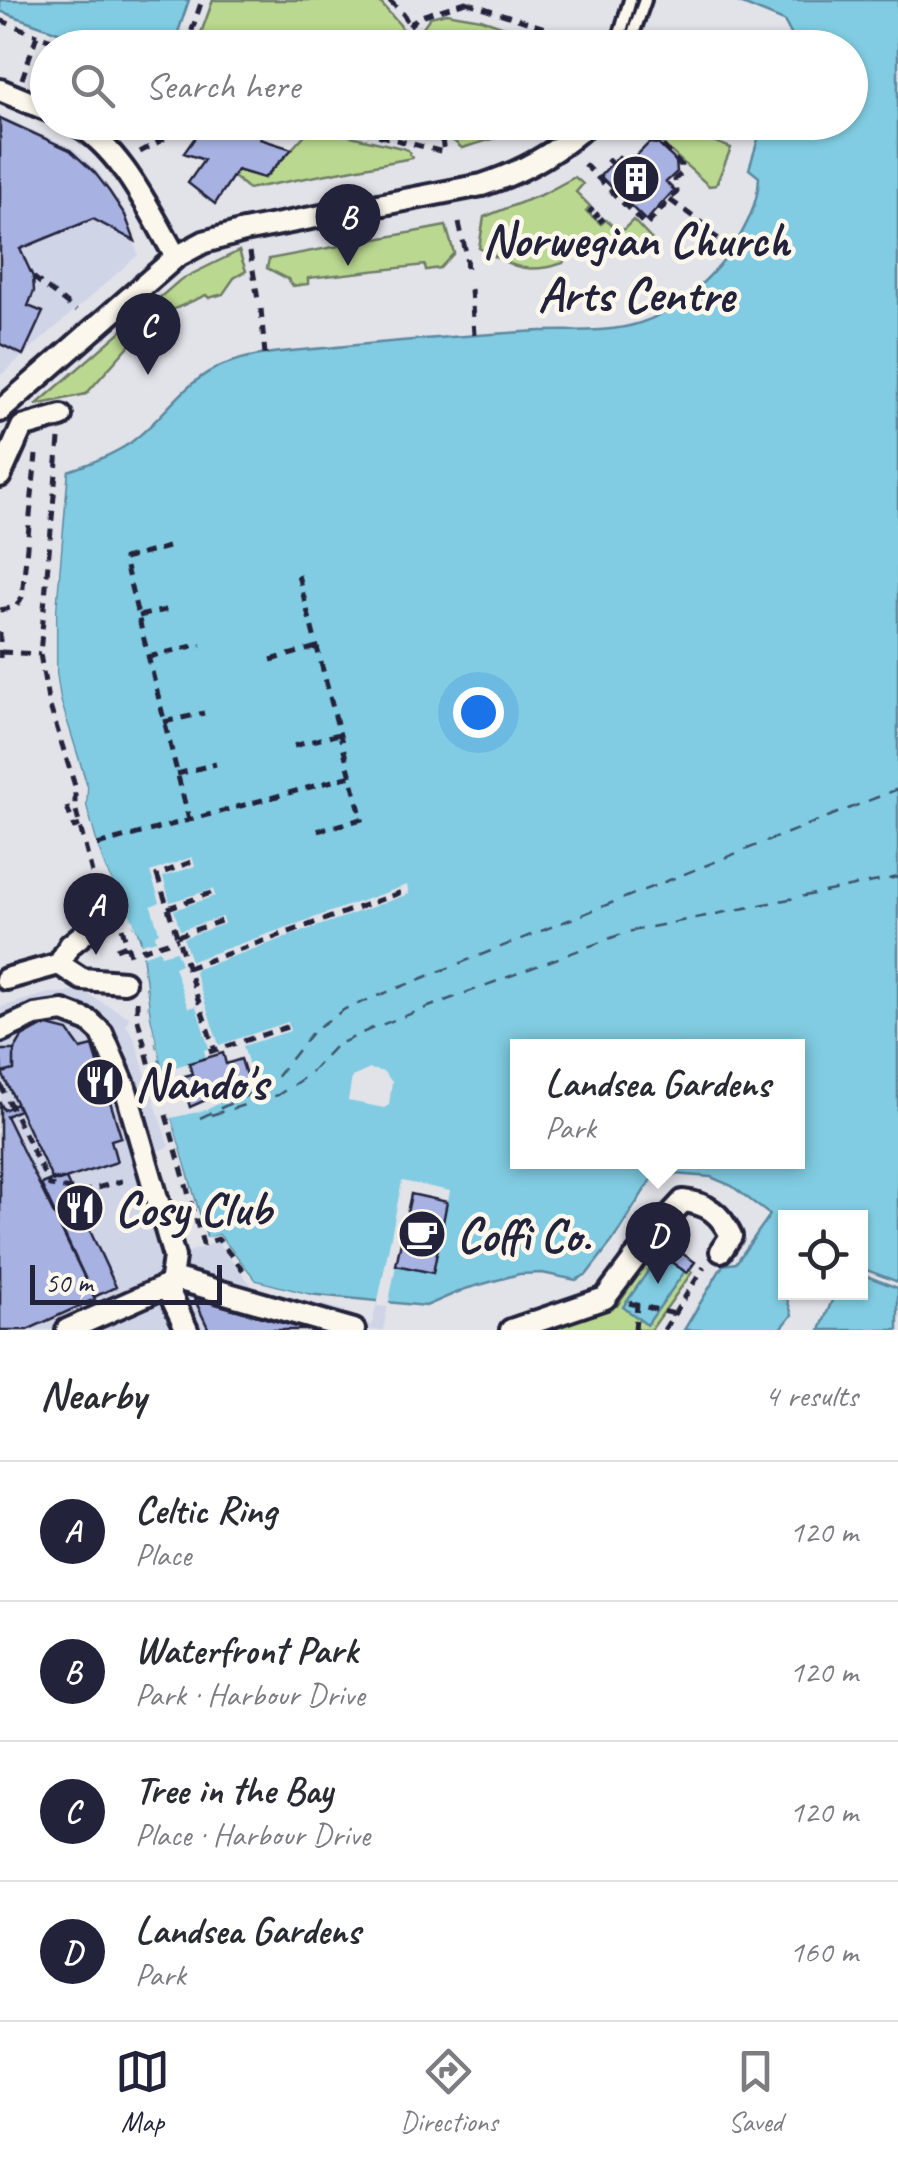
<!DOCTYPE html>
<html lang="en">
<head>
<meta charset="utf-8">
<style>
	body { margin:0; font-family:Caveat,sans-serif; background:#f2f2f3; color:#2b2b33 }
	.controls { position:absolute; right:30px; bottom:30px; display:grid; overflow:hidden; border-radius:0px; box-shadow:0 2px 8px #0004 }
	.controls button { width:90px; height:90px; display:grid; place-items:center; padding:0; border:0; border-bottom:2px solid #e1e1e2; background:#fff; color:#2b2b33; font:50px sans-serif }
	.scale { position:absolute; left:30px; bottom:25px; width:192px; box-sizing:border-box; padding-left:10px; border:5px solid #22223b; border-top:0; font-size:28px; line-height:35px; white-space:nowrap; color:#22223b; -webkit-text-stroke:8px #fbf7ec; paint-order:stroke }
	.you { position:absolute; left:478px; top:712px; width:35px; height:35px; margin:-25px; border:8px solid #fff; border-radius:50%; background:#1a73e8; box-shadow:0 0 0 15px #1a73e833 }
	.badge { display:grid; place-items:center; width:65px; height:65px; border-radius:50%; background:#22223b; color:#fff; font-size:32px; font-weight:700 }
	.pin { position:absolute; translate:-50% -82px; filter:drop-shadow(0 2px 5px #0008) }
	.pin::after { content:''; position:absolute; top:52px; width:35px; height:30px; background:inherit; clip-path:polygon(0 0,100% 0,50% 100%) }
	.popup { position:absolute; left:510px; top:1039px; width:295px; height:130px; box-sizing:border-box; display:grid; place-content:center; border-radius:0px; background:#fff; filter:drop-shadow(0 2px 8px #0005); font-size:32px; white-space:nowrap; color:#7c7c81 }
	.popup b { font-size:38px; color:#2b2b33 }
	.popup::after { content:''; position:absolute; left:50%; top:100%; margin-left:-20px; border:20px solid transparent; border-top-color:#fff }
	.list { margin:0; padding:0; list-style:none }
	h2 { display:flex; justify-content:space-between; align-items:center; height:130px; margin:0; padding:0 40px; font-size:42px }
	h2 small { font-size:32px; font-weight:400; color:#7c7c81 }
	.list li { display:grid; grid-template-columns:65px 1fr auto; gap:30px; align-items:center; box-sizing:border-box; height:140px; padding:0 40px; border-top:2px solid #e1e1e2 }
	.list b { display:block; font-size:38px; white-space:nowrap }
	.list p { margin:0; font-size:32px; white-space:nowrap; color:#7c7c81 }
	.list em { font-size:32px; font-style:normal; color:#7c7c81 }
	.icon { flex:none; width:55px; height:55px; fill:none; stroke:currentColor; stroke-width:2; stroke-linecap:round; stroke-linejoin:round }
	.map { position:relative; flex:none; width:898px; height:1330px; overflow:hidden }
	.search { position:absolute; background:#fff; box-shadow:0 2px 8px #0004; left:30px; right:30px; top:30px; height:110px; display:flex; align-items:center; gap:25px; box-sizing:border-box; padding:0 35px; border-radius:55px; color:#7c7c81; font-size:38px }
	.sheet { height:690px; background:#fff }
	nav { display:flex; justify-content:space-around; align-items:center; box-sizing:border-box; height:140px; border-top:2px solid #e1e1e2; background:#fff; font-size:28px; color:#7c7c81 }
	nav a { display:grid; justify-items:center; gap:5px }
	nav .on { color:#22223b }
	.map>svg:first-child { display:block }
	.built { fill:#d0d4e7 }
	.green { fill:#bad890; stroke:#6e7d66; stroke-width:2.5 }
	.water { fill:#81cce2; stroke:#5b889f; stroke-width:2.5; fill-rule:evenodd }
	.pier { fill:#e2e2e9; fill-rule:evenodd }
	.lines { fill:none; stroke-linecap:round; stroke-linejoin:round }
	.ferry { stroke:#3e556d; stroke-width:2.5; stroke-dasharray:12 10; stroke-linecap:butt }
	.building { fill:#a7b2e2; stroke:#22223b; stroke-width:2.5 }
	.lane-casing { stroke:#22223b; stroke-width:18 }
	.street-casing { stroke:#22223b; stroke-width:28 }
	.path { stroke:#22223b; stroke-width:5; stroke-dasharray:10 8; stroke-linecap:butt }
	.lane { stroke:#fbf7ec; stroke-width:10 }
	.street { stroke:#fbf7ec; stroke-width:20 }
	.labels { text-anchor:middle; stroke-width:9; stroke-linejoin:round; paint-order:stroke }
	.poi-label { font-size:48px; font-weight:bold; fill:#22223b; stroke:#fbf7ec; text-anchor:start }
</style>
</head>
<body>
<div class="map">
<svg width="898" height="1330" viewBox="0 0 898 1330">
	<rect width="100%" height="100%" fill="#e2e2e9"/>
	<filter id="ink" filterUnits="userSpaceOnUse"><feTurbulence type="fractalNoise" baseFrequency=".01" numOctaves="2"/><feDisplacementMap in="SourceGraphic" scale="20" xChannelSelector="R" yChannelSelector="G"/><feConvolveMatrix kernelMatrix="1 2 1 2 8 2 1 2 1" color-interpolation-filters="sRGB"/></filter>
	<g filter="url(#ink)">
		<path class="built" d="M0,116L73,148L99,173L127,214L138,255L0,376Z
			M75,992L89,995L129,1017L126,1025L134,1037L169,1147L154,1152L183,1254L217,1242L253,1287L346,1311L345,1315L372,1325L402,1181L396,1266L383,1330H0L1,1007L48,993Z"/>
		<path class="green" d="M213,0H378L400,25L412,47H196Z
			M446,13L481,19L555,44L556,47H428L421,30L430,17Z
			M445,123H523L499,137L462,148L448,136Z
			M646,123H689L715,142L731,148L716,185L709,186L658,140V133Z
			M312,127L402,148L408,150L412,158L248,189L233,176L237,170L265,178Z
			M575,177L583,184L576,192L590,206L586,211L601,224L606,220L620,233L633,220L654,242L635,247L568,254L563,263C524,276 511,265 479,248L484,217L543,194Z
			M446,226L454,253L440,268L426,270L425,265L308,278V284L293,286L288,279L267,268L269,259Z
			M239,251L246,271L234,278L223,294L209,298L206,295L174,309L143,330L86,394L36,405L180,280Z
			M658,1246L692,1272L651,1330H555L567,1320L610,1305L617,1306Z"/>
		<path class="water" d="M0,0H189L173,47H99L0,11Z
			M733,0H898V1282L861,1268L860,1218H786V1292L791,1293L787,1299L792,1315L780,1330H684L723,1265L736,1263L770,1215L732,1186L711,1177L661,1173L650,1181L613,1240L587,1274L576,1280L542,1273L519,1274L465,1289L426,1306L307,1294L256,1281L219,1235L207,1239L157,1073L162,1071L150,1017L140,938L105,869L97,845L86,806L87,786L60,700L56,673V609L68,471C89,464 111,456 130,443C163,420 184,380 223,365C258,351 298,351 336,347C404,340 472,335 541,331C572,330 610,333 640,323C693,306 758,235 759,177L749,169L763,123L850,122V48L791,47V34L784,21ZM518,1046H798V1162H518Z
			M660,1254L685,1271L647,1325L623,1307Z
			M861,1274L898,1288V1330H820L835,1293L860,1292Z"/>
		<path class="pier" d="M68,466L56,609V673L60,700L87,787L86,806L97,845L105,869L133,920L141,944L156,940L155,934L159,932L151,906L160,902L150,872L192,857L195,866L163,877L170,902L213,889L215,896L174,910L180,930L222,917L224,924L183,938L191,961L407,885L409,894L194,970L219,1045L288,1022L290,1031L243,1046L255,1085L206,1110L171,1118L206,1238L219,1235L256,1281L326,1299H306L254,1285L217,1241L207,1244L202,1242L152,1074L153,1069L162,1065L160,1059L156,1060L153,1050L157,1048L155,1042L151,1043L149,1034L153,1033L145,1018L144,1010L148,1009L147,1003H144L146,987H143L141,975L145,973L144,967L140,968L131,929L134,927L125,916L128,913L125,908L122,909L119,903L122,901L119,895L115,896L111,882L108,884L104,870H100L81,807L82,787L56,701L51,674V608L63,471ZM159,950L161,955L176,951L181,964L174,967L188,1008L196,1006L209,1048L204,1050L206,1058L168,1069L172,1080L162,1086L157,1073L163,1071L150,1017L142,956Z
			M370,1069L384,1072L392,1082L389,1105L384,1108L348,1101L352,1077Z
			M402,1181L450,1191L433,1273L396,1265L388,1307L377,1306Z"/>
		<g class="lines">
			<path class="ferry" d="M211,1115L278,1095L308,1075L335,1046L373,1028L627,932L898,877
				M200,1118L271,1084L314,1030L345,1009L898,789"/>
		</g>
		<path class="building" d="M0,118L70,150L95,173L109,191L125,215L135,241L93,219L20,249L33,277L34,291L28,306L43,312L23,355L0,344Z
			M236,122H268L272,125L260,139L292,149L264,178L237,170L215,204L188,183L204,160L184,153L204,125L230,130Z
			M649,143L658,144L676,161L677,172L666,182L674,190L646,221L600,176L619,156L628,164Z
			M44,1025L68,1031L81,1049L93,1046L121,1137L111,1140L117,1162L59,1181H53L2,1073L14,1070V1050L22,1037Z
			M0,1050H14V1070L2,1073Z
			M223,1053L226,1064L241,1059L248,1081L190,1107L181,1077L192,1074L189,1063Z
			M0,1102L4,1110L16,1104L19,1110L6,1116L8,1120L95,1299L27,1330H0Z
			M53,1179H66L116,1287L94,1297L41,1184Z
			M411,1194L447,1202L433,1273L396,1265Z
			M665,1242L695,1262L687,1273L657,1252Z
			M194,1298L308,1330H209Z"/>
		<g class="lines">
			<g class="lane-casing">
				<path id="lane" d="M616,48L630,0
					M628,48L645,0"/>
			</g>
			<g class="street-casing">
				<path id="street" d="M0,90L48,110
					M73,122C121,147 150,212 176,257
					M0,411L176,257L204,242L244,231L482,185C523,172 558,152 590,122
					M0,476L22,427L61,416
					M59,964L82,979L124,982
					M6,979L59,964L70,945L104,917
					M0,1031L35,1015L63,1011L89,1021L102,1033L125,1087L174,1257L169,1292L187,1330
					M67,1330L180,1280L354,1330
					M511,1330L605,1298L657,1229L683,1201C707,1203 721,1214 731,1236L721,1251"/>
			</g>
			<path class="path" d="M389,0L404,15L420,48
				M466,2L551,30L559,42
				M0,20L37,35
				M409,26L418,17L466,2L461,0
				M186,48L202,0
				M22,79L37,35L75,48
				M326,122L444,152L439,122
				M140,152L171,135L174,122
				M607,159L612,164
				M584,164L646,226L677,192L675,179L681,174V165C667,152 657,137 644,125L636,127
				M670,200L703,224
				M589,213L593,208
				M594,218L599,213
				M599,222L604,218
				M459,223L466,253L467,276
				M710,233L732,248
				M250,252L258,300
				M33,277L76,311
				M471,289L474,335
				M261,309L265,355
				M59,439L40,654L48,700L75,786V807L92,873L105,897
				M168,547L124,559L189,820
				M298,575L362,819L317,831
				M0,610L16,607L22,597L36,455
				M139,616L170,609
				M0,632V658
				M1,652L40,654
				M148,657L201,644
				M271,660L317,647
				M164,722L204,713
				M294,746L339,734
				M177,774L216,764
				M67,807L74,827L80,825
				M97,845L351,776
				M191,862L157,875L215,1051
				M168,908L211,893
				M122,928L132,961
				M177,936L221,921
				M116,949L129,944
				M141,950L178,939
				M187,968L405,891
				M137,1001V1016L156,1089
				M209,1052L287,1027
				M0,1084L50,1186L86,1191L122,1181
				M166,1115L203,1244L218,1239L247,1275
				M629,1303L675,1314
				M635,1330L637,1304
				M664,1330L704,1267"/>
			<use href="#lane" class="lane"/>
			<use href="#street" class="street"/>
		</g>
	</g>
	<defs>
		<g id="building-disc" transform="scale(2.5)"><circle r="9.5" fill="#22223b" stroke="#fbf7ec"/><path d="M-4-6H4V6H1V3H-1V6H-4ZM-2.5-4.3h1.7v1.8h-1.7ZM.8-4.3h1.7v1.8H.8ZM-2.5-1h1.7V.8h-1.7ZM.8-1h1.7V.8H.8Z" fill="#fff"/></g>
		<g id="restaurant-disc" transform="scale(2.5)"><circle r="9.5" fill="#22223b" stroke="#fbf7ec"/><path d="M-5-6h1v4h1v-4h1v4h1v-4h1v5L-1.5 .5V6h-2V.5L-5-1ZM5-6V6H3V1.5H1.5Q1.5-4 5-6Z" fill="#fff"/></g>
		<g id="cafe-disc" transform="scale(2.5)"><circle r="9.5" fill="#22223b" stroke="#fbf7ec"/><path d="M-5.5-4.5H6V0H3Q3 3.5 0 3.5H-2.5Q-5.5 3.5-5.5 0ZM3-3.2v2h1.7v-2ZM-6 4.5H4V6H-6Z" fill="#fff"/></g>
	</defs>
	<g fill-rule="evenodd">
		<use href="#building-disc" x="636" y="179"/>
		<use href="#restaurant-disc" x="100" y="1082"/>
		<use href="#restaurant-disc" x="80" y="1208"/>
		<use href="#cafe-disc" x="422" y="1234"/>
	</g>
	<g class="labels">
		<g class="poi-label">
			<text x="636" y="256" text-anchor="middle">Norwegian Church<tspan x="636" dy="55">Arts Centre</tspan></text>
			<text x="135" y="1099">Nando's</text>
			<text x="115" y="1225">Cosy Club</text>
			<text x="457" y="1251">Coffi Co.</text>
		</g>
	</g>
</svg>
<div class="controls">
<button><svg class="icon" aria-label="locate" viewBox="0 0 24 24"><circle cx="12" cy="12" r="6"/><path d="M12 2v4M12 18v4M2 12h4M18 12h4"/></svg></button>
</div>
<div class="scale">50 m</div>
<div class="you"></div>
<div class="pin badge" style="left:96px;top:955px">A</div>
<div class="pin badge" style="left:348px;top:266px">B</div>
<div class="pin badge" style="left:148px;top:375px">C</div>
<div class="pin badge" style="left:658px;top:1284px">D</div>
<div class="popup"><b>Landsea Gardens</b>Park</div>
<div class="search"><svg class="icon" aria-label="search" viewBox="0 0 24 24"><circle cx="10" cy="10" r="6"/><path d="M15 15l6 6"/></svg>Search here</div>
</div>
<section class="sheet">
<h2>Nearby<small>4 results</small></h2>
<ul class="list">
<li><span class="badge">A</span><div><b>Celtic Ring</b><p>Place</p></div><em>120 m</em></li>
<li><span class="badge">B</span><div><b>Waterfront Park</b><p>Park · Harbour Drive</p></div><em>120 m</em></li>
<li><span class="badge">C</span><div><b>Tree in the Bay</b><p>Place · Harbour Drive</p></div><em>120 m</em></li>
<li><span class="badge">D</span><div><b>Landsea Gardens</b><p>Park</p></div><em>160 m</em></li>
</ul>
</section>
<nav>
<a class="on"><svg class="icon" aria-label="map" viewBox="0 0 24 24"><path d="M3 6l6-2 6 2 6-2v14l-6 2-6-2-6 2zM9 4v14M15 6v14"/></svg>Map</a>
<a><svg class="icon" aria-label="directions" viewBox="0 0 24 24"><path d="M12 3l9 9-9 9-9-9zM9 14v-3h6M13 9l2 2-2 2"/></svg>Directions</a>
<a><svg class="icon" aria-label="saved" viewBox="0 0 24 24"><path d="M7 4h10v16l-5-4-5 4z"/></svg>Saved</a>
</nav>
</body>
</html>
